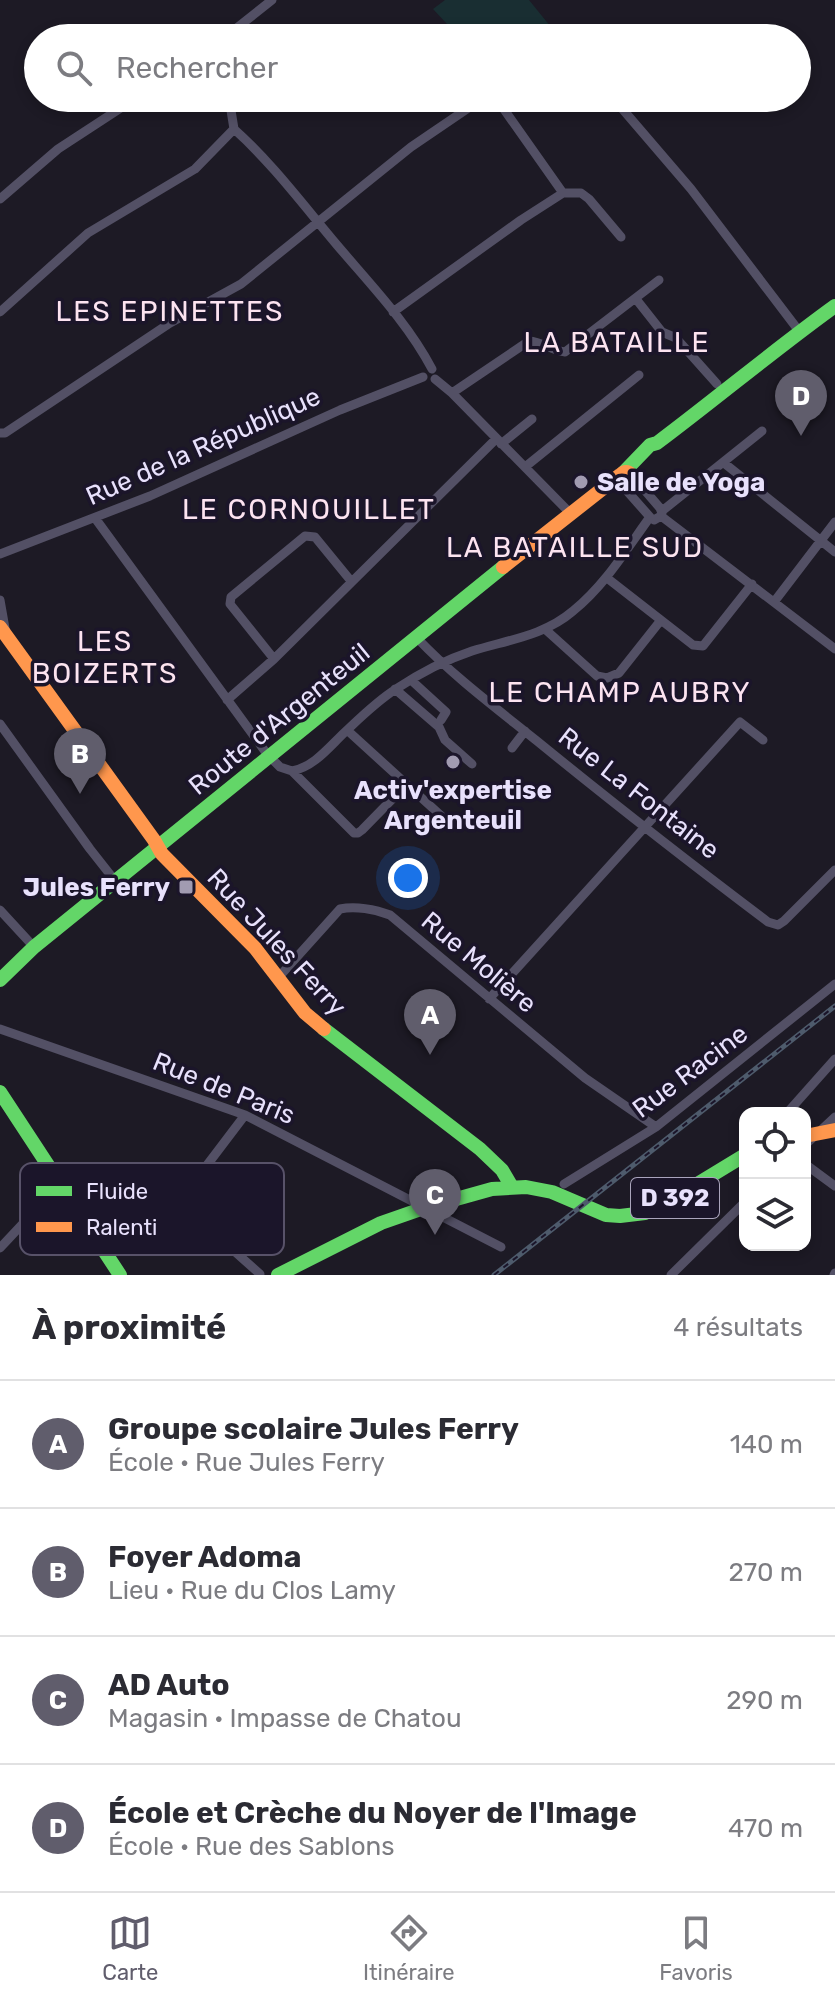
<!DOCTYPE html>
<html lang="fr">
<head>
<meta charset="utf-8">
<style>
	body { margin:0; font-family:Rubik,sans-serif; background:#f2f2f3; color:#2b2b33 }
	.controls { position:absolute; right:24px; bottom:24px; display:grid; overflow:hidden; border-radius:16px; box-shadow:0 4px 12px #0003 }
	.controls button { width:72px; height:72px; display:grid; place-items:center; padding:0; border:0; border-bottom:2px solid #e1e1e2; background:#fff; color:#2b2b33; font:40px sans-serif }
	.you { position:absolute; left:408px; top:878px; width:28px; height:28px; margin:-20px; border:6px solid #fff; border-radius:50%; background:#1a73e8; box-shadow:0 0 0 12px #1a73e833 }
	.badge { display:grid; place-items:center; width:52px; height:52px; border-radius:50%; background:#605d6c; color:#fff; font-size:26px; font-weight:700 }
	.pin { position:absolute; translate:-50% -66px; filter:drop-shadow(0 2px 4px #0008) }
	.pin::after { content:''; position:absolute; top:42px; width:28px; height:24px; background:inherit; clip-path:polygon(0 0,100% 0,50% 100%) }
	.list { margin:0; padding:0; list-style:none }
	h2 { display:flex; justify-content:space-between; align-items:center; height:104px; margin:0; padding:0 32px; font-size:34px }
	h2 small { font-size:26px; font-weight:400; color:#7c7c81 }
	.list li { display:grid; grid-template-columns:52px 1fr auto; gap:24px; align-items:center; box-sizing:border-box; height:128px; padding:0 32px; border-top:2px solid #e1e1e2 }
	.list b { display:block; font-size:30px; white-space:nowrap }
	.list p { margin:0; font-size:26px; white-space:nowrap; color:#7c7c81 }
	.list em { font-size:26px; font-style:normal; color:#7c7c81 }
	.icon { flex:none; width:44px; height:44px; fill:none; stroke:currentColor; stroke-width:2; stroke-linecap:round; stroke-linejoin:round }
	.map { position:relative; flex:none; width:835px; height:1275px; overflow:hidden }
	.search { position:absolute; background:#fff; box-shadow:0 4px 12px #0003; left:24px; right:24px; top:24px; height:88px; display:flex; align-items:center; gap:20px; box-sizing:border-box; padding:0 28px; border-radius:44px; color:#7c7c81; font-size:30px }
	.sheet { height:616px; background:#fff }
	nav { display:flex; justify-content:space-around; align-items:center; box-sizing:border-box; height:112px; border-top:2px solid #e1e1e2; background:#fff; font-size:22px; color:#7c7c81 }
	nav a { display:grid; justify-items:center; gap:4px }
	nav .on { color:#605d6c }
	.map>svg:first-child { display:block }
	.green { fill:#192e32 }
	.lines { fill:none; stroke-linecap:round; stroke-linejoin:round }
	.street { stroke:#535065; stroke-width:9 }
	.fast { stroke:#63d668; stroke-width:14 }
	.slow { stroke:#ff974d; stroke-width:14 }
	.rail-casing { stroke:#4e5b6c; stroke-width:5 }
	.rail { stroke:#1b152a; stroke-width:2; stroke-dasharray:6; stroke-linecap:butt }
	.poi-dot { fill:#a19bb1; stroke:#1b152a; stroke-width:3 }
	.labels { text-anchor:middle; stroke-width:7; stroke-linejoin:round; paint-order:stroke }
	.shield { fill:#1b152a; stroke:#aaa4bd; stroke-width:2 }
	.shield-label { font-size:24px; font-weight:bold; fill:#e8e1fc }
	.street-label { font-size:26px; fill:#e8e1fc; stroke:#1b152a }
	.poi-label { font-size:26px; font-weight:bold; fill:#e8e1fc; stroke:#1b152a; text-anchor:start }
	.neighbourhood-label { font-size:28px; letter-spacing:2px; fill:#fce3f0; stroke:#1b152a }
	.key { fill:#1b152a; stroke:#585269; stroke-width:2 }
	.key-label { font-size:22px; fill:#e8e1fc }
</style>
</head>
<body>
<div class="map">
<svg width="835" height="1275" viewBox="0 0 835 1275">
	<rect width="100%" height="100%" fill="#1d1a25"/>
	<path class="green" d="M445,0H529L555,32L547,38H460L433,9Z"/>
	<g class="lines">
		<path class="street" d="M161,34L168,38
			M224,38L272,0
			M560,38H563
			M229,98L234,129
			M613,98L691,189L799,331
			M234,129C272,163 304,206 337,245C370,284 408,323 432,369
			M563,193H581L589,199L621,237
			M0,199L58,149L136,98
			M636,299L662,332L676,338L717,384
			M0,312L88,233L195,169L234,129
			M393,312L521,220L563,193L496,98
			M435,379L452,393L571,514
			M452,393L529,341C542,342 553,351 565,352L659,280
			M0,433H5L170,323L241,284L411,147L483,98
			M501,444L532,419
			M724,463L835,552
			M525,467L639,375
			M632,481L635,479L660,508L662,513
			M625,485L627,491L650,517L654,520L661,516L835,649
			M662,511L762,431
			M95,518L267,754L280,767L292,771C314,767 329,747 345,732C361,717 377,701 396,689C420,673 445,660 472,651C507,640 544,636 573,611C605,585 626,550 650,517
			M0,554L150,496L340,410L423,377
			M607,578L693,645L703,646L752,584
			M0,600L6,634
			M774,602L835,522
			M546,630L597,676L607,678L619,673L661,620
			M417,638C453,676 496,708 537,741C613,803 690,863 768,922L778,925L784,921L835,870
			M274,659L230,604L231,597L305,536L315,537L351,581
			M411,680L446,712L441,720
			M395,689L439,727L445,740L472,764
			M227,700L274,659L496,439
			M0,724L90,849L116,882
			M347,730L448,822L456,824
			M512,748L525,731
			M292,771L354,833H358L362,830L406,785
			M0,910L34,947
			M278,978L340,909C355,906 375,909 390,915L585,1078L656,1127
			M489,999L740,722L763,740
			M0,1029L245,1115L501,1247
			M787,1113L835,1059
			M245,1115L179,1202L260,1274
			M805,1145L835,1117
			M805,1164L835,1186
			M564,1184L656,1127L835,984
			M0,1248L60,1184
			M671,1275L745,1202
			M834,1275L835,1273"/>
		<path class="fast" d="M624,472L650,445L657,443C717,398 774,350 835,306
			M0,980L34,947L503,567
			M324,1029L480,1149L502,1170L512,1187
			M0,1092L120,1275
			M278,1275L381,1223L424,1208L492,1189L526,1187L552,1192L606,1215L620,1216L645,1213L671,1200L745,1155"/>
		<path class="slow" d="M620 478a6 6 0 1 1 12 0a6 6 0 1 1-12 0Z
			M503,567L620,475
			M0,627L154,840L162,854L255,948L305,1013L324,1029
			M805,1136L835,1130"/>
		<g class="rail-casing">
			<path id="rail" d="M494,1275L835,1006"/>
		</g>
		<use href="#rail" class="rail"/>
	</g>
	<g class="poi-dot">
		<circle cx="581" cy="482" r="8"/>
		<circle cx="453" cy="762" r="8"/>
		<rect x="178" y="879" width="16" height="16" rx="4"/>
	</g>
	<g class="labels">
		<rect class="shield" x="631" y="1178" width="88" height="40" rx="6"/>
		<g class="shield-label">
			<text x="675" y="1206">D 392</text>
		</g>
		<g class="street-label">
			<text transform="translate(203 446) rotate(-24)" y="9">Rue de la République</text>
			<text transform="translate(279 719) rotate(-39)" y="9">Route d'Argenteuil</text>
			<text transform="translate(639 793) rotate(38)" y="9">Rue La Fontaine</text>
			<text transform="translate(277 942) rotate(47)" y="9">Rue Jules Ferry</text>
			<text transform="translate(479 962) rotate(40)" y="9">Rue Molière</text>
			<text transform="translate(690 1071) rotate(-37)" y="9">Rue Racine</text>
			<text transform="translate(224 1088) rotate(22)" y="9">Rue de Paris</text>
		</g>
		<g class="poi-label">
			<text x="597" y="491">Salle de Yoga</text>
			<text x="453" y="799" text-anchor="middle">Activ'expertise<tspan x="453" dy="30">Argenteuil</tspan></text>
			<text x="170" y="896" text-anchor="end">Jules Ferry</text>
		</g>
		<g class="neighbourhood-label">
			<text x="170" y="321">LES EPINETTES</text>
			<text x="617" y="352">LA BATAILLE</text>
			<text x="309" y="519">LE CORNOUILLET</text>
			<text x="575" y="557">LA BATAILLE SUD</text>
			<text x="105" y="651">LES<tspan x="105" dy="32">BOIZERTS</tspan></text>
			<text x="620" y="702">LE CHAMP AUBRY</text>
		</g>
	</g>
	<rect x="20" y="1163" width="264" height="92" rx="12" class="key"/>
	<rect x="36" y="1186" width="36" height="10" fill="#63d668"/>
	<rect x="36" y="1222" width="36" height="10" fill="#ff974d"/>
	<g class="key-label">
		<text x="86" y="1199">Fluide</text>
		<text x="86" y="1235">Ralenti</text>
	</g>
</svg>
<div class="controls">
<button><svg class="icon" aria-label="locate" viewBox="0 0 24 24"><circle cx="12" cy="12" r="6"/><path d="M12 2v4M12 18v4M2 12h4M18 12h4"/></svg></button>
<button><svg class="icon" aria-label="layers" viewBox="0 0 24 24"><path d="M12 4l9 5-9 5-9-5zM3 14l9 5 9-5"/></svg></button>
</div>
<div class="you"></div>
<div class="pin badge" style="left:430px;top:1055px">A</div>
<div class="pin badge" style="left:80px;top:794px">B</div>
<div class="pin badge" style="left:435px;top:1235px">C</div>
<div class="pin badge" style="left:801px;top:436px">D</div>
<div class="search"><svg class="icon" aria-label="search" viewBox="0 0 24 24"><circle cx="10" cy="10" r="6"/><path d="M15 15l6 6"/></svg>Rechercher</div>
</div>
<section class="sheet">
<h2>À proximité<small>4 résultats</small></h2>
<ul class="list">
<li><span class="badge">A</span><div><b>Groupe scolaire Jules Ferry</b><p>École · Rue Jules Ferry</p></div><em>140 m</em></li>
<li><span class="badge">B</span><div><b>Foyer Adoma</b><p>Lieu · Rue du Clos Lamy</p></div><em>270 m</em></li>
<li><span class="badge">C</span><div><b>AD Auto</b><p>Magasin · Impasse de Chatou</p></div><em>290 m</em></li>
<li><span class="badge">D</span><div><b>École et Crèche du Noyer de l'Image</b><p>École · Rue des Sablons</p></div><em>470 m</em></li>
</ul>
</section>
<nav>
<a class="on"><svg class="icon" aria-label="map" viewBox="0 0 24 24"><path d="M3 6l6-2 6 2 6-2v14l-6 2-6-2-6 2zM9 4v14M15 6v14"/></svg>Carte</a>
<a><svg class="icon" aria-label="directions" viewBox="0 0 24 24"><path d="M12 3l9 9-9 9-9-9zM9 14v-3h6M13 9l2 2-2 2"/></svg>Itinéraire</a>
<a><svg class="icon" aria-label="saved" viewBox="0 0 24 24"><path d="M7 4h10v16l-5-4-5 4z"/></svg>Favoris</a>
</nav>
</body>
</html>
